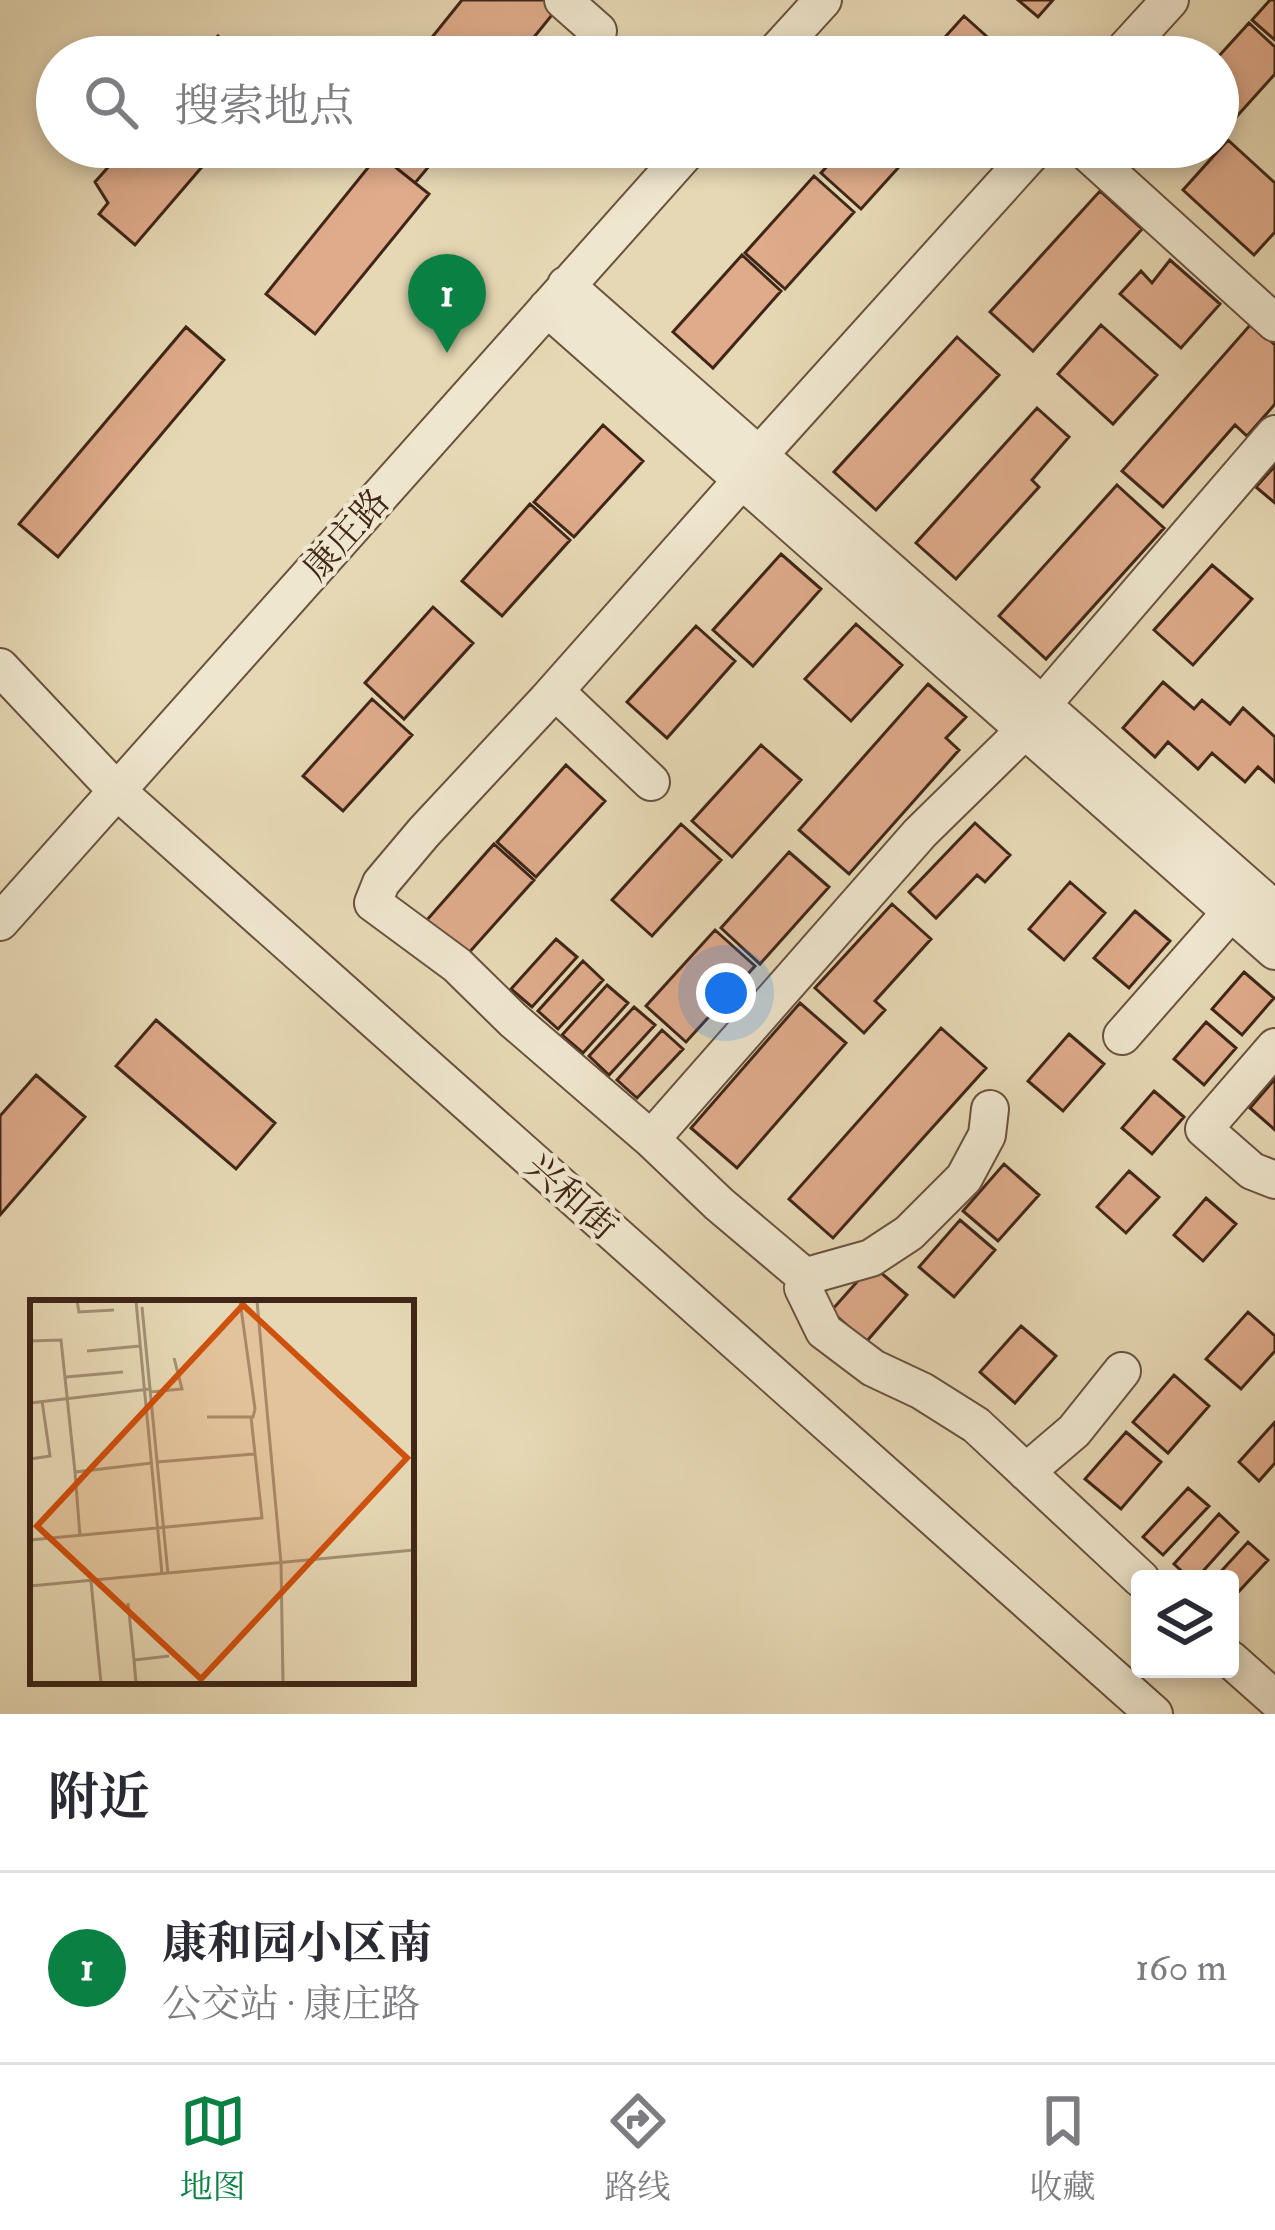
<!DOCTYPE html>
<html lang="zh">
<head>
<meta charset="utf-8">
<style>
	body { margin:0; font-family:"IM FELL Double Pica","Noto Serif SC",serif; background:#f2f2f3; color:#2b2b33 }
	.controls { position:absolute; right:36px; bottom:36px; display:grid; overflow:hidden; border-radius:12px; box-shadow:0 6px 18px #0003 }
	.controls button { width:108px; height:108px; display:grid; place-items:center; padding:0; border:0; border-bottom:3px solid #e1e1e2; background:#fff; color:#2b2b33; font:60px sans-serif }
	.you { position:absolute; left:726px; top:993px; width:42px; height:42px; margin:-30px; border:9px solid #fff; border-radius:50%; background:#1a73e8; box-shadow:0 0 0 18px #1a73e833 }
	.badge { display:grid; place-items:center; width:78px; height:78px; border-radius:50%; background:#0b8043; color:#fff; font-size:39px; font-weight:700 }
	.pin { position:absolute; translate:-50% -99px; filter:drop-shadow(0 3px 6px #0008) }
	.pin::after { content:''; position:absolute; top:63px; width:42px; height:36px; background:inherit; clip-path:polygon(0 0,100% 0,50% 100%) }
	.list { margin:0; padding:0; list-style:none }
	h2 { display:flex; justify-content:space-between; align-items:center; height:156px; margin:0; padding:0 48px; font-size:51px }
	h2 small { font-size:39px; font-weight:400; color:#7c7c81 }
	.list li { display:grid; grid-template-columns:78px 1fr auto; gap:36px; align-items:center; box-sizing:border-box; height:192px; padding:0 48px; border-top:3px solid #e1e1e2 }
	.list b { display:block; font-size:45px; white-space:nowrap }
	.list p { margin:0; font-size:39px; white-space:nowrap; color:#7c7c81 }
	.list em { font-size:39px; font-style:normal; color:#7c7c81 }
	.icon { flex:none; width:66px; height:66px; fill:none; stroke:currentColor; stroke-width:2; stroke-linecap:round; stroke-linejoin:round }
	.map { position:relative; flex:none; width:1275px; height:1714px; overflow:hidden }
	.search { position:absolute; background:#fff; box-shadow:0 6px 18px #0003; left:36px; right:36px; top:36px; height:132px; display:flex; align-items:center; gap:30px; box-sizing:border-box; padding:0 42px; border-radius:66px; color:#7c7c81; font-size:45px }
	.sheet { height:348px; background:#fff }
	nav { display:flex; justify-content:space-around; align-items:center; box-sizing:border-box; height:168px; border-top:3px solid #e1e1e2; background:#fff; font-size:33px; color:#7c7c81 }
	nav a { display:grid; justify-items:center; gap:6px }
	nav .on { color:#0b8043 }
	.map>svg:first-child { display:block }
	.building { fill:#dfab8b; stroke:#402618; stroke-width:3 }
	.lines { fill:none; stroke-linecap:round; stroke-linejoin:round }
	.minor-casing { stroke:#6a523f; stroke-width:40 }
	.minor { stroke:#efe6ce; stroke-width:36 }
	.labels { text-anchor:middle; stroke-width:9; stroke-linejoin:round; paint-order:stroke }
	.street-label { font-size:36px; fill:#402618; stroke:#efe6ce }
	.inset-road { fill:none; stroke:#a49176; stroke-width:3 }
	.view { fill:#cf510e; fill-opacity:0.15; stroke:#cf510e; stroke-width:6 }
	.inset-edge { fill:none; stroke:#402618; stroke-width:6 }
</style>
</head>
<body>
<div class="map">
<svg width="1275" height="1714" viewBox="0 0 1275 1714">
	<rect width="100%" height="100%" fill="#e6d8b4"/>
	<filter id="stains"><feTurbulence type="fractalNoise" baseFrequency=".00167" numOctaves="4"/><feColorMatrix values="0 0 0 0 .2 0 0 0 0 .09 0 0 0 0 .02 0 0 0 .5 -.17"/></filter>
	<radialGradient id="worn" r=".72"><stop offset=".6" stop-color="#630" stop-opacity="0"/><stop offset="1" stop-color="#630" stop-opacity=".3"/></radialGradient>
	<path class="building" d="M462,0H554L560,5L518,57H458L433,36Z
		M1018,0H1053L1038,17Z
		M1270,0H1275V40L1252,20Z
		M964,16L1004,52L999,57H927Z
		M1249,23L1275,47V74L1220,135L1218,57Z
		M218,36L237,53L247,40L266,57H200Z
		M1228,140L1275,183V232L1254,255L1183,190Z
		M126,147L157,149L219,147L135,245L99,214L108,203L95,182Z
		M385,147H445L415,183L379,154Z
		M845,147H917L861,209L821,173Z
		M379,154L429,194L315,334L266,294Z
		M814,176L854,212L785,289L745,253Z
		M1100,191L1142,229L1033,351L990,312Z
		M742,255L781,291L713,368L673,332Z
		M1170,260L1220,304L1181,348L1120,294L1141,271L1152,283Z
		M1251,324L1275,345V404L1247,436L1235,425L1163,507L1122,471Z
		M1101,325L1157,375L1113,424L1058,374Z
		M186,327L224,360L58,557L19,524Z
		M957,337L999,375L876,510L834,472Z
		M1037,408L1069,437L1032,480L1039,487L956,579L916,543Z
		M603,425L643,461L574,537L534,502Z
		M1275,466V503L1256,487Z
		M1117,485L1164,528L1046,659L999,616Z
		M530,504L570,540L502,616L462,581Z
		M781,554L821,589L753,666L713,630Z
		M1212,565L1252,599L1193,665L1154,630Z
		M433,607L473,643L404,719L365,683Z
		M856,624L902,665L851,721L805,679Z
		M696,626L735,661L667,738L627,702Z
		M1163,682L1194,709L1202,700L1230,724L1243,708L1275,737V782L1258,767L1245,782L1212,753L1198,769L1168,742L1155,757L1123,728Z
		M928,684L966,717L946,738L959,750L849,874L799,830Z
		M372,699L412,735L343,811L303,776Z
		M761,745L801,780L732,857L692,821Z
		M566,765L605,801L536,877L497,842Z
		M975,823L1010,855L985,882L977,875L936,918L909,892Z
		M681,824L721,860L652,936L612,900Z
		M494,844L534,880L466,956L426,921Z
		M789,852L829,887L760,964L721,928Z
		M1070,882L1105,913L1064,960L1029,929Z
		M892,904L931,939L875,1001L885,1010L864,1033L815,988Z
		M1135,911L1170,941L1129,988L1094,958Z
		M715,930L755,966L686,1042L646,1006Z
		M556,939L577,957L532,1007L511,989Z
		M583,961L603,980L558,1029L538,1011Z
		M1244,972L1274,998L1242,1035L1212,1009Z
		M607,985L628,1003L583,1053L562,1035Z
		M800,1003L846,1043L737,1168L691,1128Z
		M634,1007L655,1025L609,1075L589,1056Z
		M156,1020L275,1123L236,1169L116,1066Z
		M1206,1022L1236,1048L1204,1085L1174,1059Z
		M941,1028L986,1068L833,1238L789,1199Z
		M662,1030L683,1049L637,1098L617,1080Z
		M1069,1034L1104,1064L1063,1111L1028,1081Z
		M36,1075L85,1117L0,1215V1116Z
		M1275,1079V1130L1250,1108Z
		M1154,1091L1184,1117L1152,1154L1122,1128Z
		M1004,1164L1039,1195L998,1241L963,1211Z
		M1129,1171L1159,1197L1126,1233L1097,1207Z
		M1206,1198L1236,1224L1203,1261L1174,1235Z
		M960,1220L995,1250L954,1297L919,1267Z
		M872,1265L907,1295L866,1342L831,1311Z
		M1248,1312L1275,1336V1351L1241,1389L1206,1359Z
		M1021,1326L1056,1356L1015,1403L980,1372Z
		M1174,1375L1209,1406L1168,1453L1133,1422Z
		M1275,1422V1463L1259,1481L1239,1462Z
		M1126,1432L1161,1462L1121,1509L1085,1479Z
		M1188,1488L1209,1506L1163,1555L1143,1537Z
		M1219,1514L1238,1532L1196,1579H1190L1174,1564Z
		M1248,1542L1268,1560L1230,1601V1579H1214Z"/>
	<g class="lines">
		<g class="minor-casing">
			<path id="minor" d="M563,0L598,31
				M771,57L823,0
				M1118,57L1170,0
				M1081,147L1275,323
				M566,285L1275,910
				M547,308L1275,951
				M0,667L116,790L1154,1714
				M555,691L651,782
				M1042,705L1275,434
				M0,922L691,147
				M1122,1036L1231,912
				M1275,1047L1204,1129L1252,1171L1275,1180
				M990,1109L987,1135L964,1178L909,1233L871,1258L814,1274L803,1288L824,1331L873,1368L922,1391L976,1425L1141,1579
				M651,1139L920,833L1025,730
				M809,1280L719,1204L651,1139L513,1020L457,965L373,903L381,883L424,832L547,700L742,480L759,455L1037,147
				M1026,1472L1074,1431L1122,1371
				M1230,1659L1275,1699"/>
		</g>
		<use href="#minor" class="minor"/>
	</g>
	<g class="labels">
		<g class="street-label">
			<text transform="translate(345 534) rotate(-48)" y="13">康庄路</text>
			<text transform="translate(572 1196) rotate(42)" y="13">兴和街</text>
		</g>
	</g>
	<g transform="translate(30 1300)">
		<rect width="384" height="384" fill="#e6d8b4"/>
		<path class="inset-road" d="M47,1L49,12L84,10M106,1L132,274M167,1H210M227,1L251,263L253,383M0,41L31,40L45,172L122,163M57,51L110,46M36,77L93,72M120,89L138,274M120,92L152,89L144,58M0,103L120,89L112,7M177,117H223L225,109L210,1M0,159L20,156L12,101M127,162L224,154M45,172L50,236M0,240L232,218L221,117M61,281L71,383M0,286L384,250M98,303L104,360M106,383L104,360L139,356"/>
		<path class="view" d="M213,5L377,158L171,379L7,226Z"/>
		<rect width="384" height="384" class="inset-edge"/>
	</g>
	<rect width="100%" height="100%" filter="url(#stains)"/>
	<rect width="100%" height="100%" fill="url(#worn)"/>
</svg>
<div class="controls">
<button><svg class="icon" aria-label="layers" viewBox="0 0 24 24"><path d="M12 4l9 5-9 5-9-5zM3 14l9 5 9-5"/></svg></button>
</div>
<div class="you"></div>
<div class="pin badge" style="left:447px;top:353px">1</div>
<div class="search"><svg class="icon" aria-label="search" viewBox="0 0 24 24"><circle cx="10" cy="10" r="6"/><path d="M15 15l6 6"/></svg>搜索地点</div>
</div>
<section class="sheet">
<h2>附近<small></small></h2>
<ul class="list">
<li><span class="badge">1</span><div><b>康和园小区南</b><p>公交站 · 康庄路</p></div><em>160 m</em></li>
</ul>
</section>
<nav>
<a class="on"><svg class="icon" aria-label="map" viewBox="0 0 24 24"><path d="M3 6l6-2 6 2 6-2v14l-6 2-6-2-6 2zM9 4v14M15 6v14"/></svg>地图</a>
<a><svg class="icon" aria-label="directions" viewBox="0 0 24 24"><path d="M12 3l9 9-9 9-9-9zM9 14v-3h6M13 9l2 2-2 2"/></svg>路线</a>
<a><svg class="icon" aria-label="saved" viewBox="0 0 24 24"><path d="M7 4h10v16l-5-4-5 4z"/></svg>收藏</a>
</nav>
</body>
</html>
